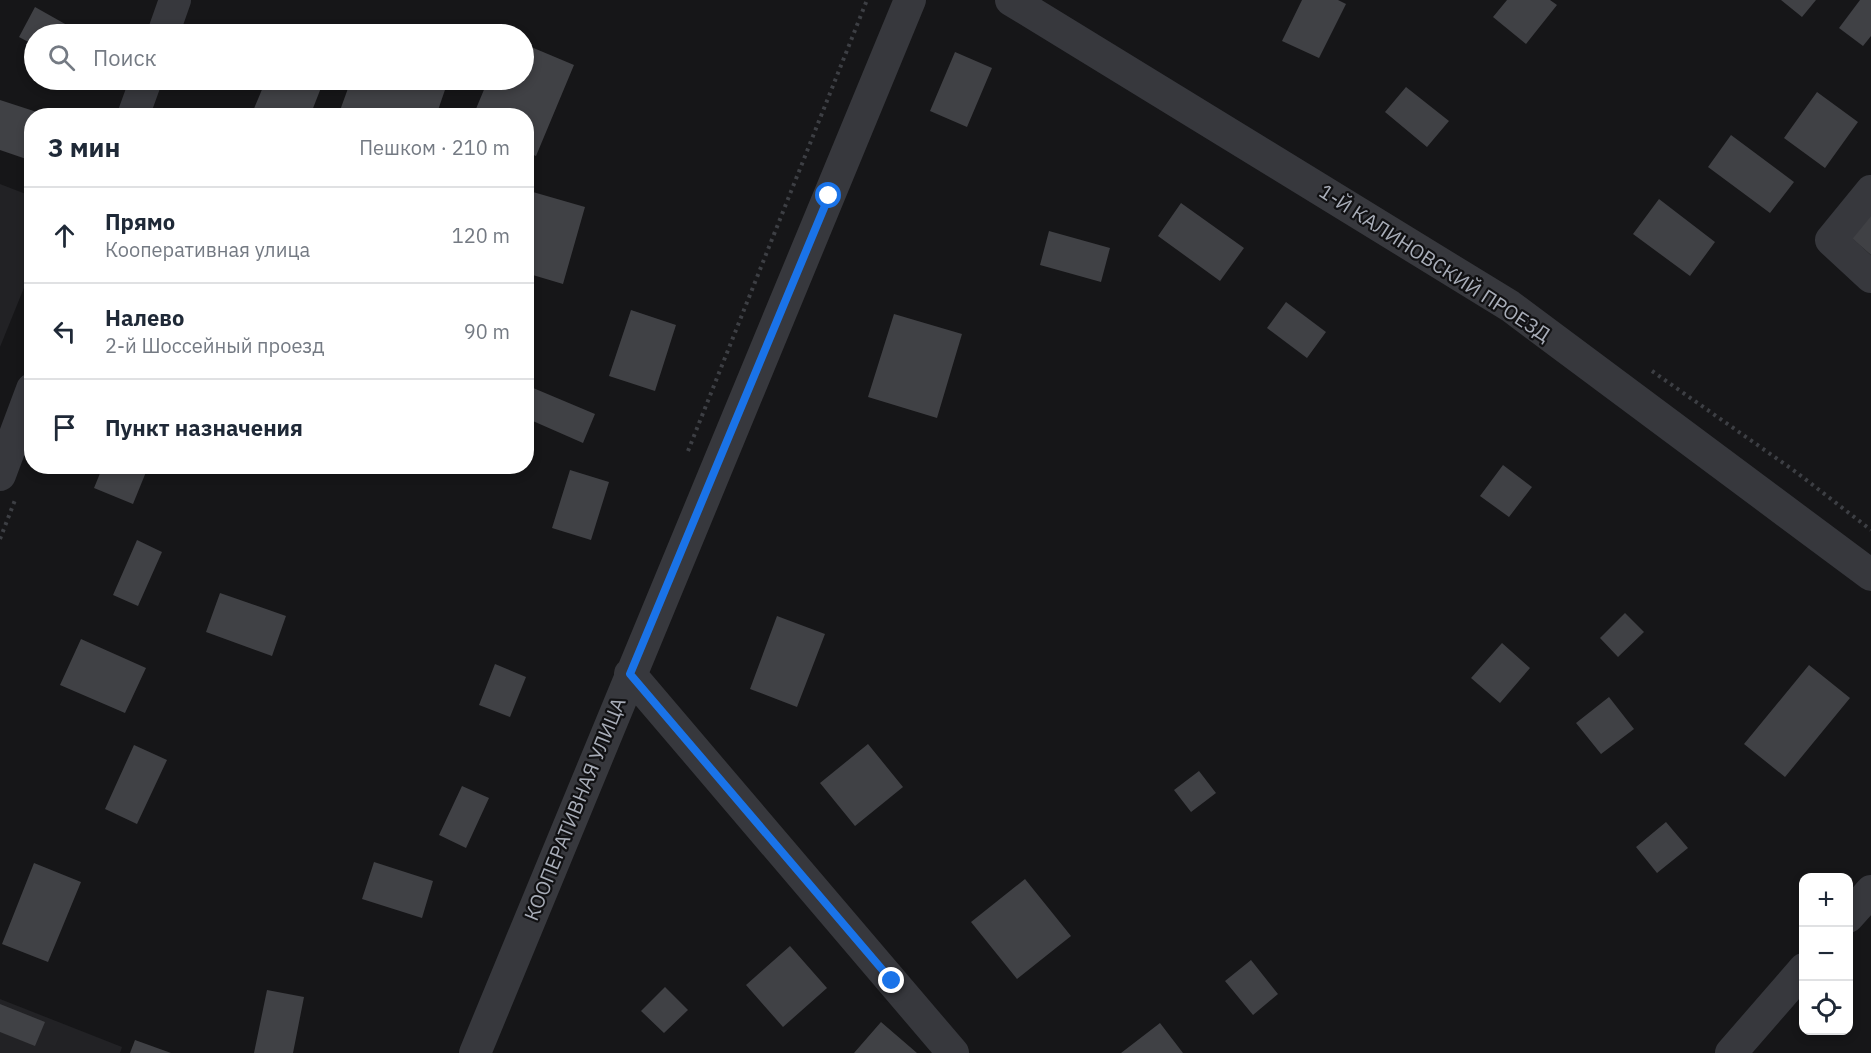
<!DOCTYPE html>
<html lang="ru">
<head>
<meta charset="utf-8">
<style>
	body { margin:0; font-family:"IBM Plex Sans",sans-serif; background:#f6f6f7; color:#1f2937 }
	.controls { position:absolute; right:18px; bottom:18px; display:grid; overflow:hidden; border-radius:12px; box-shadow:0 3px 9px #0003 }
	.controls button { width:54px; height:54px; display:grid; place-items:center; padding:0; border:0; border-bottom:2px solid #e0e1e3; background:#fff; color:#1f2937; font:30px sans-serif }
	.stop { position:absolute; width:18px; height:18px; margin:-14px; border:4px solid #1a73e8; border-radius:50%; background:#fff }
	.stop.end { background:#1a73e8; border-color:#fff; box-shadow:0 2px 6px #0008 }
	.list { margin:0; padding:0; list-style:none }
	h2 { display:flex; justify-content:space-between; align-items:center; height:78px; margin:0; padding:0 24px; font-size:26px }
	h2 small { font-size:20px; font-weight:400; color:#747a83 }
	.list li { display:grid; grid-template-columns:39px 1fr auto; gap:18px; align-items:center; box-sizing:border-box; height:96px; padding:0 24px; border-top:2px solid #e0e1e3 }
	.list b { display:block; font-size:22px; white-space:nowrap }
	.list p { margin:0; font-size:20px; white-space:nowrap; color:#747a83 }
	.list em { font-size:20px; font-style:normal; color:#747a83 }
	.icon { flex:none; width:33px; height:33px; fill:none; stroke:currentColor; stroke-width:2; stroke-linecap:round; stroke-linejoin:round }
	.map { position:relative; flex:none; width:1871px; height:1053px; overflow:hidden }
	.search { position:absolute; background:#fff; box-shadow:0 3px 9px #0003; left:24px; top:24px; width:510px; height:66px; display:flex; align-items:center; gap:15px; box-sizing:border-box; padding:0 21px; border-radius:33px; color:#747a83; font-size:22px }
	.panel { position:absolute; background:#fff; box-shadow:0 3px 9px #0003; left:24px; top:108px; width:510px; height:366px; border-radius:24px }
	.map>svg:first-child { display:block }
	.built { fill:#222225 }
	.building { fill:#404145 }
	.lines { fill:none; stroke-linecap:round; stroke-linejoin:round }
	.path { stroke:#3d3f44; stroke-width:4; stroke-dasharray:3 4.5; stroke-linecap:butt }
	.minor { stroke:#37383d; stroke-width:32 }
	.route { stroke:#1a73e8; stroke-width:8 }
	.labels { text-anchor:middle; stroke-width:4.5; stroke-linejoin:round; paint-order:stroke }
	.street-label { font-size:20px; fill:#a8adb8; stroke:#111113 }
</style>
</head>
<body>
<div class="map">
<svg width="1871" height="1053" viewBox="0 0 1871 1053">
	<rect width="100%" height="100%" fill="#161618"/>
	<path class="built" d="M0,184L31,196L32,268L0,347Z
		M0,999L122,1047L120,1053H0Z"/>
	<path class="building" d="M1302,0H1338L1346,4L1319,58L1282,41Z
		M1507,0H1550L1557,5L1526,44L1493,17Z
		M1781,0H1816L1802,17Z
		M1860,0H1871V36L1863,46L1839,28Z
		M35,7L74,29L71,34H34V45L19,37Z
		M524,44L574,65L536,156L526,152V116H473L488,80H524Z
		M955,52L992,68L967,127L930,111Z
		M266,80H324L310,116H266L253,111Z
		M351,80H435L447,84L436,116H338Z
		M1406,87L1449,121L1427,147L1385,112Z
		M1817,92L1858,122L1825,168L1784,138Z
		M0,100L46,115L32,116V161L0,150Z
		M1731,135L1794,182L1770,213L1708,167Z
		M526,190L585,207L563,284L526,273Z
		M1659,199L1715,242L1690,276L1633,234Z
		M1181,203L1244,248L1220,281L1158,236Z
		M1871,210V255L1848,235Z
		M1049,231L1110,248L1101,282L1040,265Z
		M1286,302L1326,332L1307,358L1267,328Z
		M631,310L676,325L655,391L609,376Z
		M894,314L962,334L937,418L868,397Z
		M526,385L595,414L583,443L526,418Z
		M1503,465L1532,487L1509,517L1480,496Z
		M103,466H135L146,472L133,504L94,488Z
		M570,470L609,482L591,540L552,528Z
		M137,540L162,552L138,606L113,595Z
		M220,593L286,616L272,656L206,632Z
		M1625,613L1644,632L1618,657L1600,638Z
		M777,616L825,634L797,707L750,689Z
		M81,639L146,668L125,713L60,685Z
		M1502,643L1530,668L1500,703L1471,678Z
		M495,664L526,677L510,717L479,705Z
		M1809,665L1850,698L1785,777L1744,744Z
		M1609,697L1634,729L1601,754L1576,723Z
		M868,744L903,787L855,826L820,783Z
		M134,745L167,760L137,824L105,809Z
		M1199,771L1216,793L1191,812L1174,790Z
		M462,786L489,798L466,848L439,835Z
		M1666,822L1688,848L1657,873L1636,847Z
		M374,862L433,881L422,918L362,899Z
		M34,863L81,882L48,962L2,944Z
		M1025,879L1071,936L1017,979L971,922Z
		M790,946L827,988L783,1027L746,985Z
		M1251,960L1278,994L1253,1015L1225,981Z
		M665,987L688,1010L664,1033L641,1011Z
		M267,990L304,997L293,1053H254Z
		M0,1004L45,1022L35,1046L0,1032Z
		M881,1022L917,1053H854Z
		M1160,1023L1183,1053H1121Z
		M135,1040L171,1053H130Z"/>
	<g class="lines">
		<path class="path" d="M1652,371L1796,472L1871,530
			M688,451L867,0
			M0,539L15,500"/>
		<path class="minor" d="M1011,0L1510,306L1871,575
			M163,34L175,0
			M133,116L146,80
			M1871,191L1831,240L1871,277
			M0,475L32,389
			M630,674L953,1053
			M1848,917L1871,891
			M475,1053L910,0
			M1731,1053L1804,969"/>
	</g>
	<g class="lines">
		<path class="route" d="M829,196L630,674L892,981"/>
	</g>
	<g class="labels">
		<g class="street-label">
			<text transform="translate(1435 263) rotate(33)" y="7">1-Й КАЛИНОВСКИЙ ПРОЕЗД</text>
			<text transform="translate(575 809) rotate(-68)" y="7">КООПЕРАТИВНАЯ УЛИЦА</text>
		</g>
	</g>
</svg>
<div class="controls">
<button>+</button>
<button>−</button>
<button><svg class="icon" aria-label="locate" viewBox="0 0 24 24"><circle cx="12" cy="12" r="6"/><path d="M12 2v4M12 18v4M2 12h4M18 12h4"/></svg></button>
</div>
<div class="stop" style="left:829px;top:196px"></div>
<div class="stop end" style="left:892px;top:981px"></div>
<div class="search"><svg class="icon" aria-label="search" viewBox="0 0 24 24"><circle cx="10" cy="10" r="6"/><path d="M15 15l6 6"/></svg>Поиск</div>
<section class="panel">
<h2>3 мин<small>Пешком · 210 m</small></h2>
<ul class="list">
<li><svg class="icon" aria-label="ahead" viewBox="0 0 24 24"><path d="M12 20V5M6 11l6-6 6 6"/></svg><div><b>Прямо</b><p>Кооперативная улица</p></div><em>120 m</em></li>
<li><svg class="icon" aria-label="left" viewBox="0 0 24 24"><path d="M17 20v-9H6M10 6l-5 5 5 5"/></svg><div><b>Налево</b><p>2-й Шоссейный проезд</p></div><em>90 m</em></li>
<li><svg class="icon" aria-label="arrive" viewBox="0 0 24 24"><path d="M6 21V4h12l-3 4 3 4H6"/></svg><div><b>Пункт назначения</b></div></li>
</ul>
</section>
</div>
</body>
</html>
